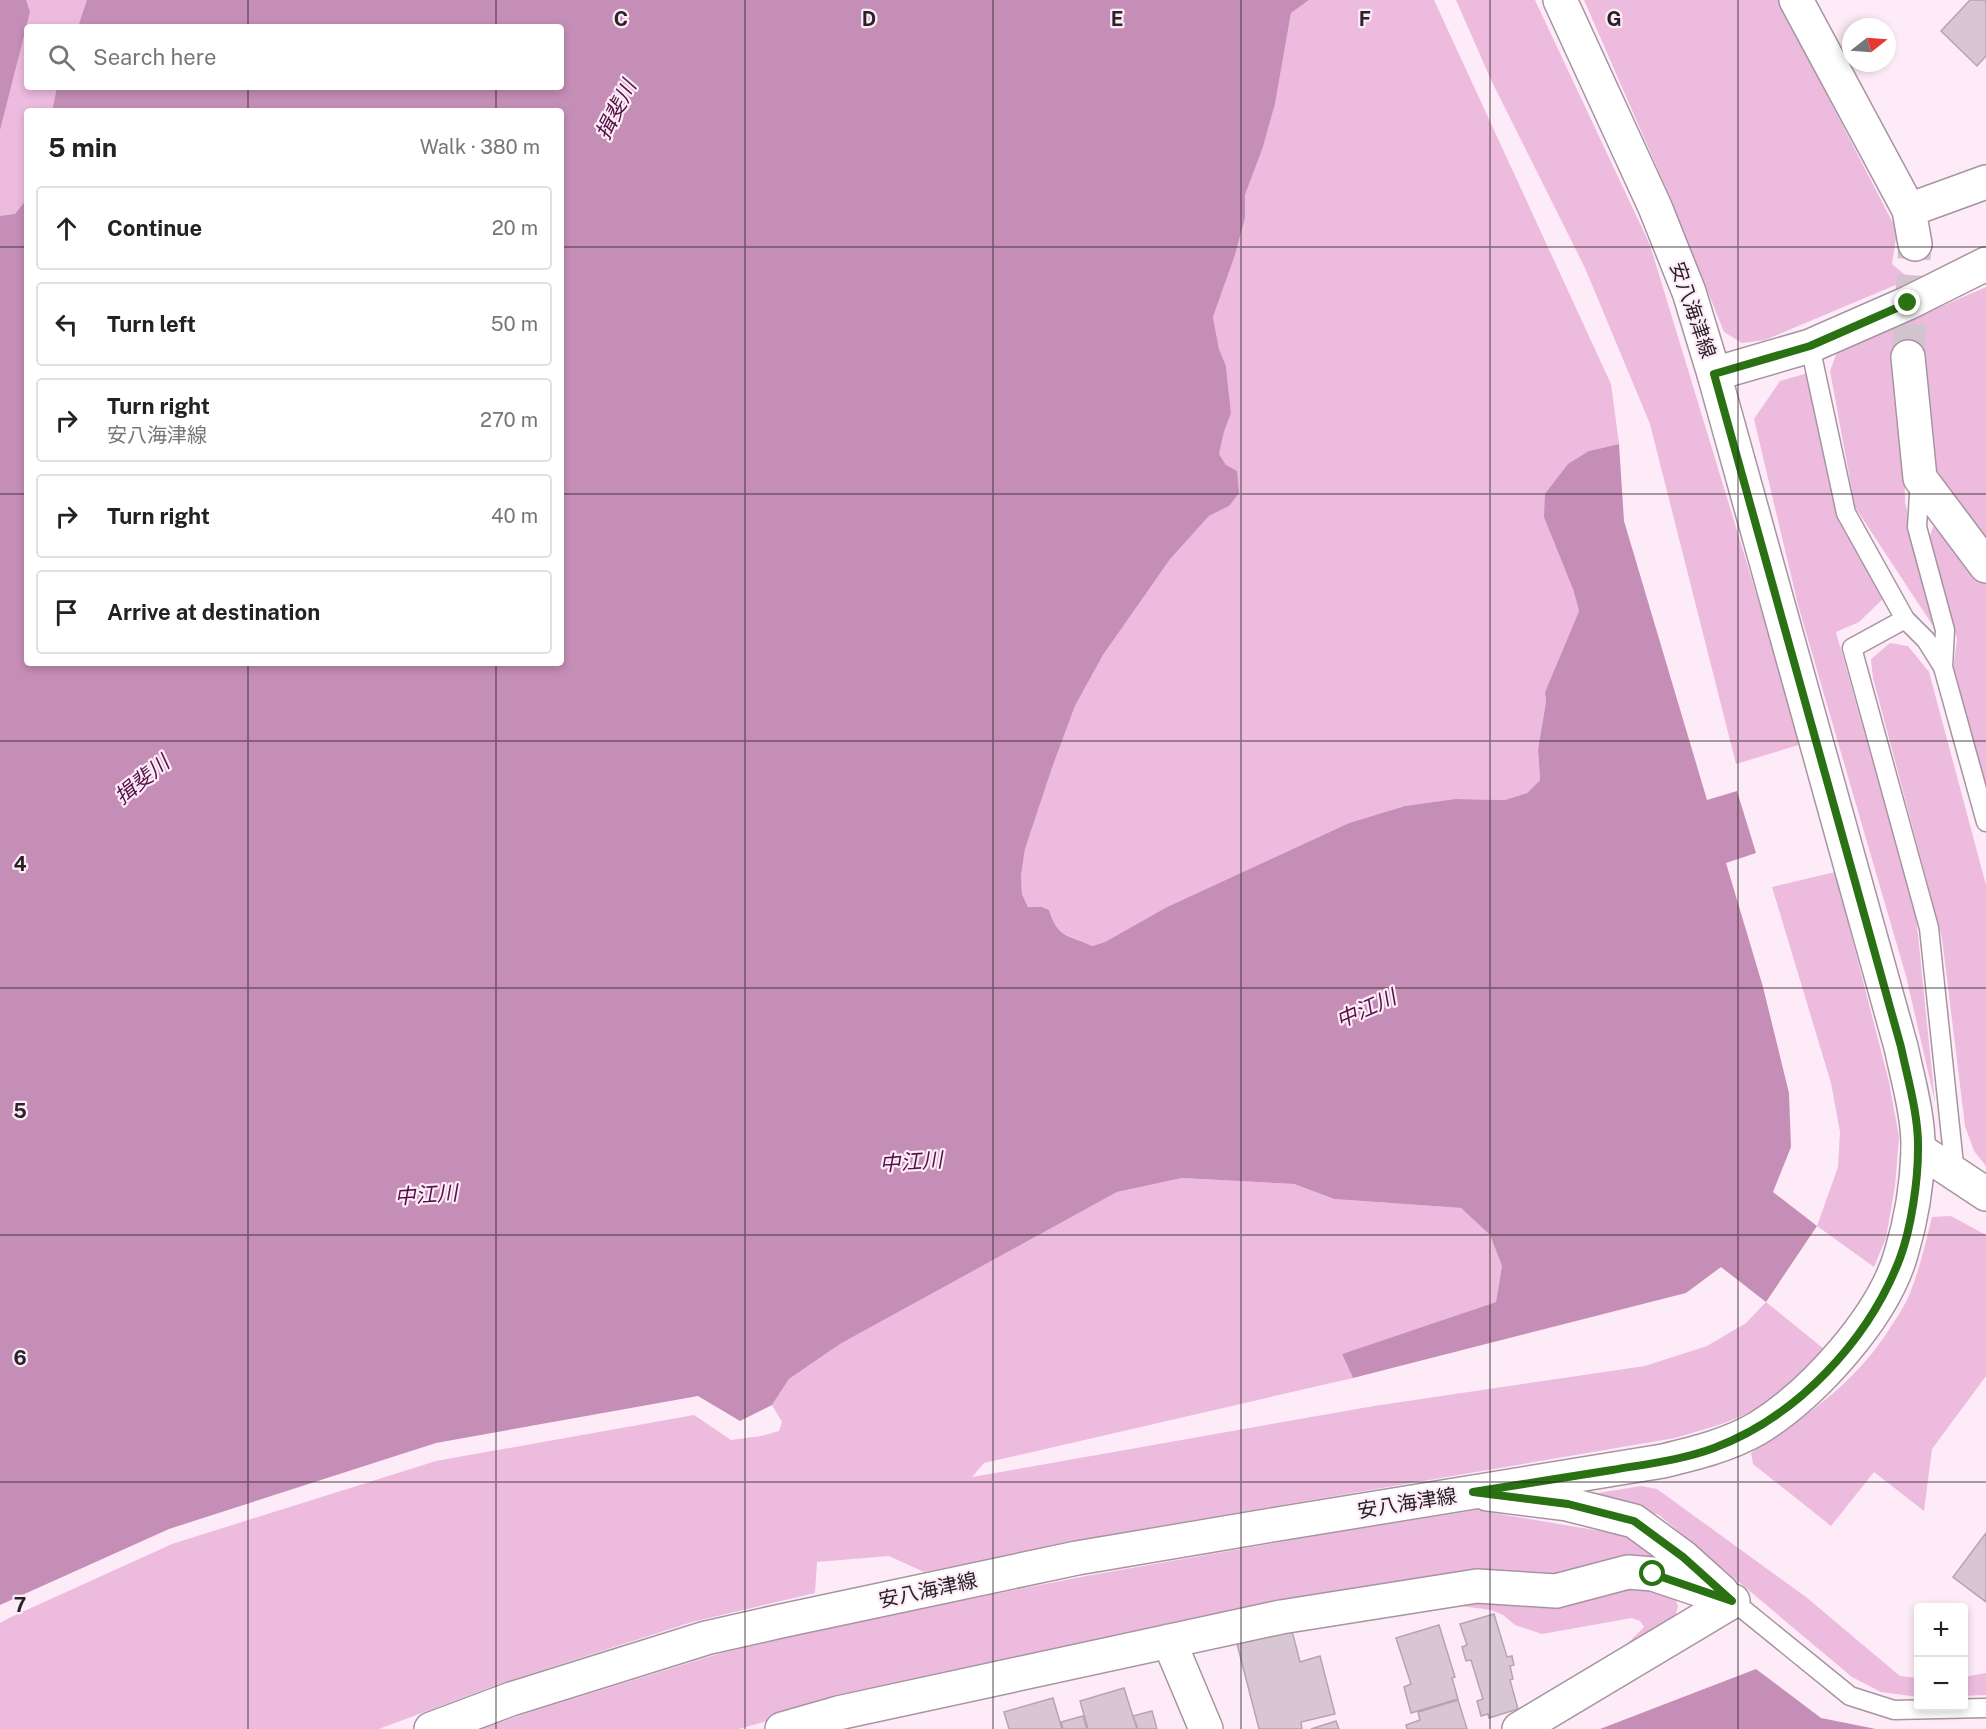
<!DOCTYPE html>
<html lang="en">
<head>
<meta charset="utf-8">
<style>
	body { margin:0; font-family:"Public Sans","Noto Sans JP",sans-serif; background:#f2f2f2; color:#222 }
	.controls { position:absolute; right:18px; bottom:18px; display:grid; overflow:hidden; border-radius:6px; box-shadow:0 3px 9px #0003 }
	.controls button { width:54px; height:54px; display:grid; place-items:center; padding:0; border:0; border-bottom:2px solid #e0e0e0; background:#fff; color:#222; font:30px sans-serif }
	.compass { position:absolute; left:1842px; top:18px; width:54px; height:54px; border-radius:50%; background:#fff; box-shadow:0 3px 9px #0003; rotate:73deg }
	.stop { position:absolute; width:18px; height:18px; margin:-14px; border:4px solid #297112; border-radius:50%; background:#fff }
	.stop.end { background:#297112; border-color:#fff; box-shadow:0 2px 6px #0008 }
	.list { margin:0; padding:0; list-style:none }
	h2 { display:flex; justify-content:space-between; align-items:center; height:78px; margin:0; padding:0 24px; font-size:26px }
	h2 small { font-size:20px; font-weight:400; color:#767676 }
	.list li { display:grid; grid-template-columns:39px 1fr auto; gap:18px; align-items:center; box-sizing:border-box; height:84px; margin:0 12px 12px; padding:0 12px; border:2px solid #e0e0e0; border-radius:6px }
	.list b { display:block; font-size:22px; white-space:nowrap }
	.list p { margin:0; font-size:20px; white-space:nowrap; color:#767676 }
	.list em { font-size:20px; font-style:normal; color:#767676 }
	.icon { flex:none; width:33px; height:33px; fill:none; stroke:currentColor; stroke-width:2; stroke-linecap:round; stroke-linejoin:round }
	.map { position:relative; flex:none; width:1986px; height:1729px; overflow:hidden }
	.search { position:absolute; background:#fff; box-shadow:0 3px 9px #0003; left:24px; top:24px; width:540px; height:66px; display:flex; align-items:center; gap:15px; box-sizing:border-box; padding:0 21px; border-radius:6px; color:#767676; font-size:22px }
	.panel { position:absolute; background:#fff; box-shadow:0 3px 9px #0003; left:24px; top:108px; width:540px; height:558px; border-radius:6px }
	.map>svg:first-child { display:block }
	.green { fill:#ecbbde }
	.water { fill:#c58eb6 }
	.building { fill:#d8c6d3; stroke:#b6a4b0; stroke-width:1.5 }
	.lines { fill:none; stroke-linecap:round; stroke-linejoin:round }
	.minor-tunnel { stroke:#d3c3ce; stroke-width:33; stroke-dasharray:33 16; stroke-linecap:butt }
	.service-casing { stroke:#a695a1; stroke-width:21 }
	.minor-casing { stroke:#a695a1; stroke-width:36 }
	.tertiary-casing { stroke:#a695a1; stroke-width:36 }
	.secondary-casing { stroke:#a695a1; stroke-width:36 }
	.service { stroke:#fff; stroke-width:18 }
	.minor { stroke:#fff; stroke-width:33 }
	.tertiary { stroke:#fff; stroke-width:33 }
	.secondary { stroke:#fff; stroke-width:33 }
	.route { stroke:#297112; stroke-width:8 }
	.grid { fill:none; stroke:#292227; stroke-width:1.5; stroke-opacity:0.55 }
	.labels { text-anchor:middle; stroke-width:4.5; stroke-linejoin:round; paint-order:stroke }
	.street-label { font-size:20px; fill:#292227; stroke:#feebf8 }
	.water-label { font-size:21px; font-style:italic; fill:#531146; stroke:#feebf8 }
	.grid-label { font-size:20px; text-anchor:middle; font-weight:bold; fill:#292227; stroke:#feebf8; stroke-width:4.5; stroke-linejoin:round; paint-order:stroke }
</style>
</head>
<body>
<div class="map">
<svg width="1986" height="1729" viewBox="0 0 1986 1729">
	<rect width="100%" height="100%" fill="#feebf8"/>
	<path class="green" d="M0,0H115L100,27H27V87H57L52,111H27V199L0,236Z
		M1309,0H1434L1611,384L1619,444L1589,451L1573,589L1579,611L1545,692L1546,702L1538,749L1540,780L1527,793L1505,800L1455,799L1405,806L1349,823L1167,907L1105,942L1091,946C1068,933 1058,939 1049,910L1042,907H1028L1022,894L1021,876L1025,849L1052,768L1075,706L1103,655L1170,558L1209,516L1229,506L1226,465L1219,454L1224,432L1231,413L1226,366L1219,349L1213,317L1235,255L1245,218V195L1263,147L1275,104L1291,13Z
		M1456,0H1535L1650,245L1802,744L1736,764L1650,424L1585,268L1491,80Z
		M1584,0H1778L1897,231L1892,264L1910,279L1765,340L1742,343L1724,332L1672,202Z
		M1986,287V547L1941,486L1925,441L1923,346L1895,357L1903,372L1905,502L1935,629L1855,507L1830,371L1837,352Z
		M1808,373L1840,514L1885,597L1859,622L1836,632L1916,916L1935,1102L1906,976L1798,605L1754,419L1780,381Z
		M1933,527L1950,530L1986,584V797L1952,678L1957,639L1931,547L1930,536Z
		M1890,643L1908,646L1929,672L1986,885V1166L1974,1151L1965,1126L1942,938L1873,678L1871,659Z
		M1835,872L1889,1082L1899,1137L1895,1186L1886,1238L1874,1267L1817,1226L1838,1167L1840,1132L1831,1083L1772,887Z
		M1182,1178L1294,1184L1334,1199L1461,1208L1490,1235L1502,1266L1496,1302L1342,1354L1353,1378L984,1463L972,1477L1374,1406L1645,1366L1707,1346L1746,1323L1766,1302L1824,1349C1803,1371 1782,1396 1754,1410C1730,1423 1702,1430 1675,1438L1147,1528L924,1572L889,1556L817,1562L815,1593L692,1622L499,1684L379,1729H0V1623L11,1617L172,1544L436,1461L694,1415L731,1440L761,1436L779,1431L782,1422L772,1405L789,1379L840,1344L1117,1192Z
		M1951,1216L1986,1235V1376L1932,1449L1924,1511L1874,1472L1831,1526L1753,1464L1751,1453C1806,1416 1854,1385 1890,1328C1896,1319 1902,1310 1907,1300C1919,1273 1925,1245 1932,1217Z
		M1641,1486L1657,1489L1806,1597L1900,1676L1918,1678V1697L1881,1692L1852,1677L1659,1515L1592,1494Z
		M1476,1510L1618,1534L1652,1549L1678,1573L1653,1567L832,1703L739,1729H482L527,1713L718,1654L842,1624L1086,1576L1320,1535Z
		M1626,1584L1675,1596L1678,1607L1674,1619L1612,1659L1644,1627L1640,1621L1632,1618L1542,1634L1515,1625L1503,1615L1491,1610L1446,1604Z
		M1986,1673V1695L1964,1696V1677Z"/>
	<path class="water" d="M0,0H26L30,12L0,130Z
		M87,0H1309L1291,13L1275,104L1263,147L1245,195V218L1235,255L1213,317L1219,349L1226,366L1231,413L1224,432L1219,454L1226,465L1237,471L1239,493L1229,506L1209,516L1170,559L1103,655L1075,706L1052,768L1025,849L1021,876L1022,894L1028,907H1042L1049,910C1058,939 1068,934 1092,946L1105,942L1167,907L1349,823L1405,806L1455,799L1505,800L1527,793L1540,780L1538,749L1546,702L1545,692L1579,611L1573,589L1544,517L1545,494L1568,464L1589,451L1619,444L1624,521L1707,800L1737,791L1756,853L1726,863L1763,987L1789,1093L1791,1147L1773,1192L1817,1226L1766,1302L1721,1267L1686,1293L1353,1378L1342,1354L1496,1302L1502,1266L1490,1235L1461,1208L1334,1199L1294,1184L1182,1178L1117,1192L840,1344L789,1379L772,1405L740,1421L698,1396L436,1443L169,1529L0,1605V216L15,214L27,199V663H561V111H52L57,87H561V27H78Z
		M1756,1669L1821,1718L1876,1729H1600Z"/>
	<path class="building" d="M1970,0H1986V56L1977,66L1941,31Z
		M1986,1533V1602L1953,1577Z
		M1494,1614L1507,1657L1512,1656L1514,1665L1510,1666L1513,1679L1510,1680L1518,1709L1489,1718L1488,1714L1481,1716L1477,1701L1483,1699L1471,1660L1466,1661L1462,1647L1467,1645L1460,1624Z
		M1439,1625L1455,1677L1452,1678L1458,1699L1411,1713L1404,1687L1411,1684L1396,1638Z
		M1291,1627L1300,1662L1320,1656L1335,1714L1301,1722L1302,1729H1259L1236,1640Z
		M1124,1688L1137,1729H1088L1080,1701Z
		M1053,1698L1062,1729H1009L1004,1712Z
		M1458,1700L1467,1729H1407L1406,1725L1420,1720L1418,1712Z
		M1152,1711L1157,1729H1138L1133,1716Z
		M1083,1716L1087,1729H1063L1061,1722Z
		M1336,1721L1339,1729H1311Z"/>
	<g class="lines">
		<path class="minor-tunnel" d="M1908,357L1915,244"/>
		<g class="service-casing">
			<path id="service" d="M1810,346L1846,513L1905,619L1926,640L1943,667L1986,822
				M1920,479L1917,527L1945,630L1943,667
				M1905,619L1852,648L1929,928L1955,1174
				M1733,1601L1850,1696L1894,1710L1986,1708"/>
		</g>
		<g class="minor-casing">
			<path id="minor" d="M1796,0L1909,210L1915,244
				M1909,210L1986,182
				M1908,357L1920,478L1986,566
				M1918,1149L1986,1194
				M1487,1494L1567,1504L1634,1521L1683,1557L1722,1592
				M1169,1641L1206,1729
				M782,1729L838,1713L1281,1617L1477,1586L1556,1591L1628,1572L1653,1574L1733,1601
				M1519,1729L1733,1601"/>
		</g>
		<g class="tertiary-casing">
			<path id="tertiary" d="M1714,374L1810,346L1908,303L1986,264"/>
		</g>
		<g class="secondary-casing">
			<path id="secondary" d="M431,1729L511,1699L706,1638L781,1621L1077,1558L1284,1523L1663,1461C1696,1453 1729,1445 1758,1428C1813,1394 1883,1317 1901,1254C1911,1221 1917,1185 1918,1151C1919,1117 1908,1080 1901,1047L1714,374L1689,292L1655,207L1560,0"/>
		</g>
		<use href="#service" class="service"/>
		<use href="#minor" class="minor"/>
		<use href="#tertiary" class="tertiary"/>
		<use href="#secondary" class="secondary"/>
	</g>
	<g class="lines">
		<path class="route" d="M1653,1574L1732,1601L1683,1557L1634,1521L1568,1504L1473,1492C1519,1485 1566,1477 1612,1470C1646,1464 1682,1460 1714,1448C1797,1417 1869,1340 1900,1258C1911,1229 1918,1181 1918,1150C1919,1117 1908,1080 1901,1047L1714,374L1810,346L1908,303"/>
	</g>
	<path class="grid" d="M248,0V27M496,0V27M745,0V1729M993,0V1729M1241,0V1729M1490,0V1729M1738,0V1729M248,87V111M496,87V111M0,247H27M561,247H1986M0,494H27M561,494H1986M248,663V1729M496,663V1729M0,741H1986M0,988H1986M0,1235H1986M0,1482H1986"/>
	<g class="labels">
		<g class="street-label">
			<text transform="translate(1693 310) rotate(71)" y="7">安八海津線</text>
			<text transform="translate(1407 1503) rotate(-9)" y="7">安八海津線</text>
			<text transform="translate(928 1590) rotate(-12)" y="7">安八海津線</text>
		</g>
		<g class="water-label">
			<text transform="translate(616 110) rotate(-63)" y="7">揖斐川</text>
			<text transform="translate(142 780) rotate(-39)" y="7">揖斐川</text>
			<text transform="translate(1366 1009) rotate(-24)" y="7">中江川</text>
			<text transform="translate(911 1162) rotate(-4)" y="7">中江川</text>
			<text transform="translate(426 1195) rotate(-4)" y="7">中江川</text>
		</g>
	</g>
	<g class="grid-label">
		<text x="621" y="26">C</text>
		<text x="869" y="26">D</text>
		<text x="1117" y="26">E</text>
		<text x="1365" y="26">F</text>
		<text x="1614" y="26">G</text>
		<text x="20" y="871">4</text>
		<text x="20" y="1118">5</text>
		<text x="20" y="1365">6</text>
		<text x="20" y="1612">7</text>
	</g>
</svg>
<div class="controls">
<button>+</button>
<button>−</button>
</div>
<svg class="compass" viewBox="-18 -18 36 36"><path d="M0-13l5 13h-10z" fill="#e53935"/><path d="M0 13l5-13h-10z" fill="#767676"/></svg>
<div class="stop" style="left:1653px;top:1574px"></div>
<div class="stop end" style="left:1908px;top:303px"></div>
<div class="search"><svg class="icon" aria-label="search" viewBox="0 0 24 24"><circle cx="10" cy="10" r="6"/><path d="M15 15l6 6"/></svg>Search here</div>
<section class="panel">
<h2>5 min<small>Walk · 380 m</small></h2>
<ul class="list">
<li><svg class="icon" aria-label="ahead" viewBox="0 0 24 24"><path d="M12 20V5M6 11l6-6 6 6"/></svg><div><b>Continue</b></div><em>20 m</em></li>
<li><svg class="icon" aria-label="left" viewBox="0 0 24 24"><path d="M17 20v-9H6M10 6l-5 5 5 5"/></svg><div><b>Turn left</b></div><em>50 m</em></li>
<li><svg class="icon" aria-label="right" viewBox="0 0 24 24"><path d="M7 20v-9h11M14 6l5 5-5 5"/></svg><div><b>Turn right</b><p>安八海津線</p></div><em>270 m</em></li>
<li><svg class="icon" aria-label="right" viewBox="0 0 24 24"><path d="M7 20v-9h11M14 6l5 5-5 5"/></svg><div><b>Turn right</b></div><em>40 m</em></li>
<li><svg class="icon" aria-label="arrive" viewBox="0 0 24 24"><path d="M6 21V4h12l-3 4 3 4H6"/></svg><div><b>Arrive at destination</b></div></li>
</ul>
</section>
</div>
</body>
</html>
